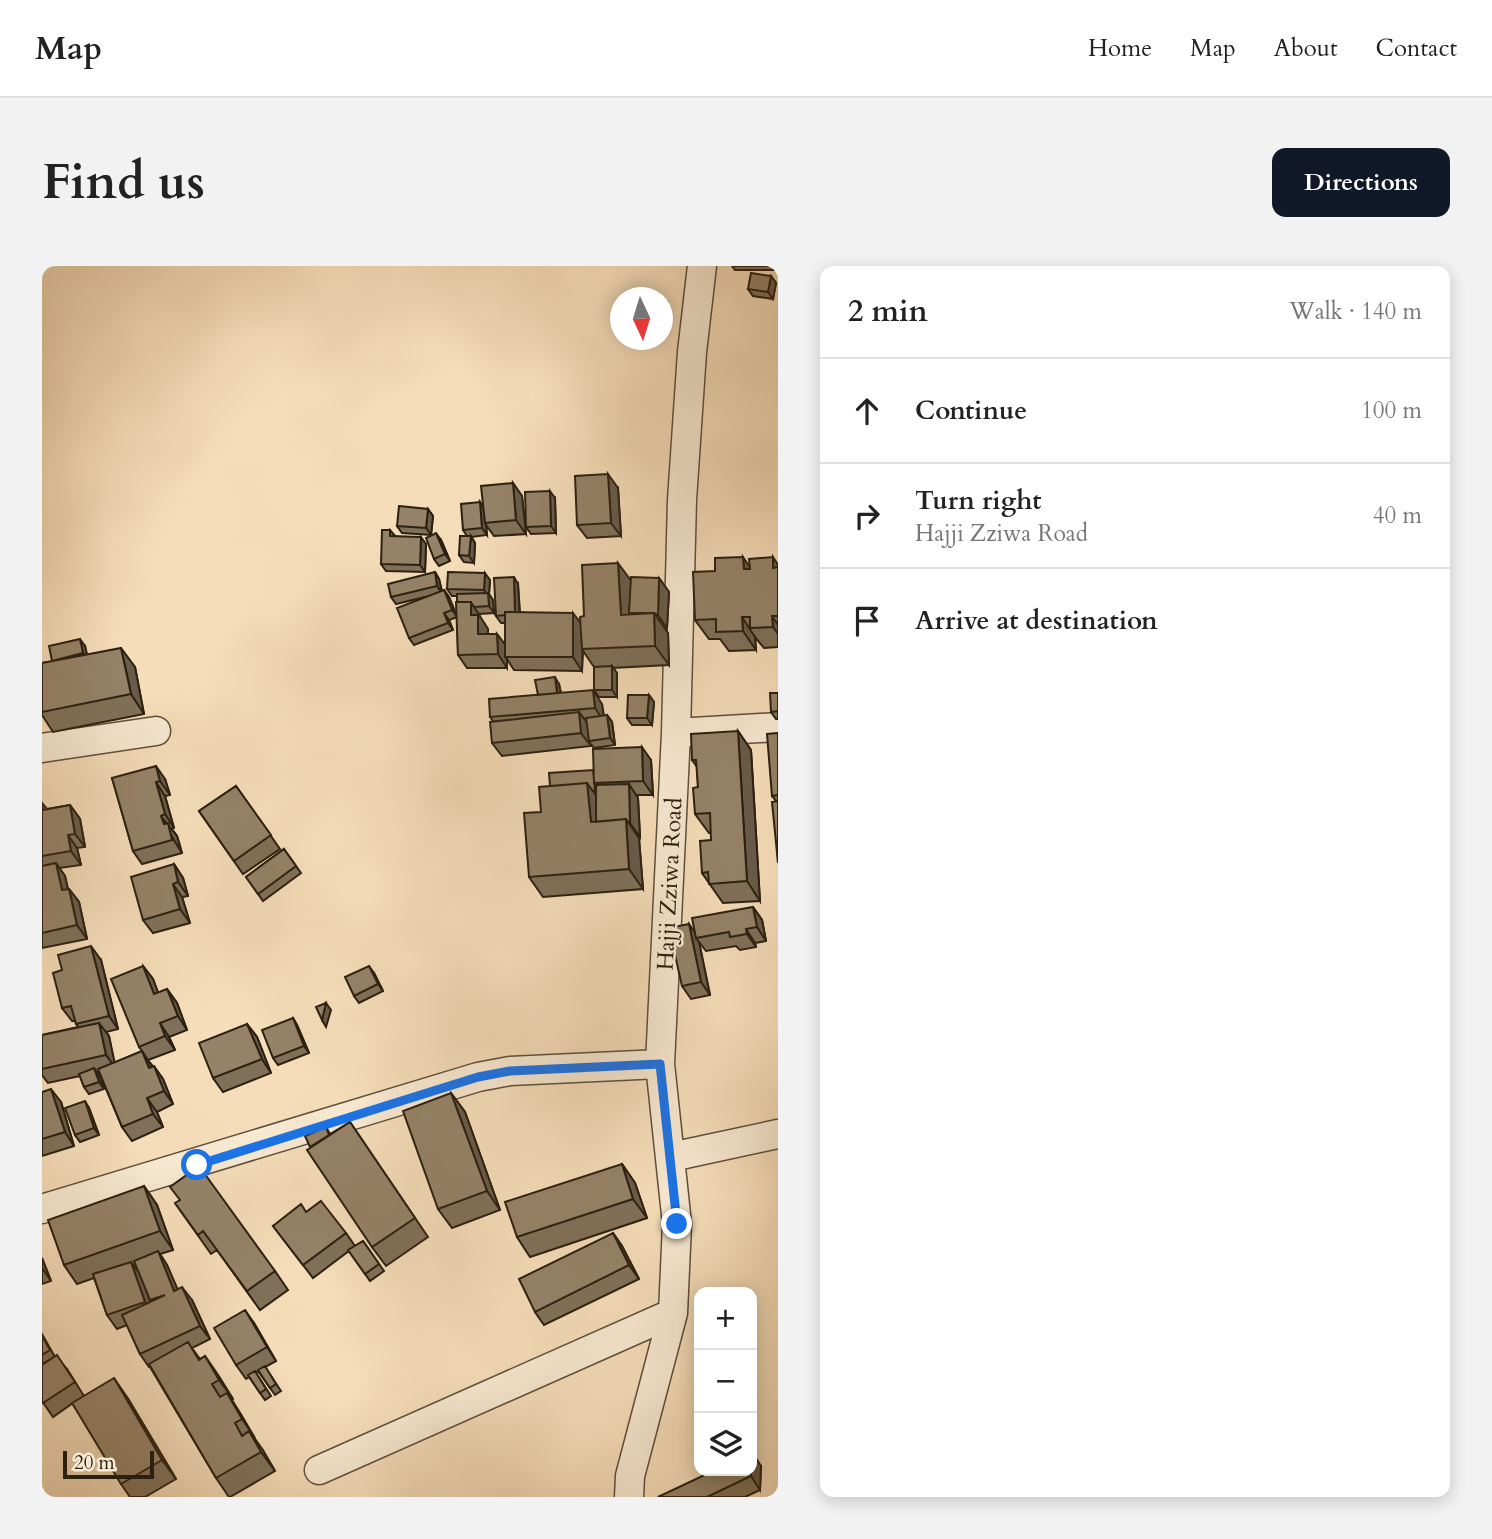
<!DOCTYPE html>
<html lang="en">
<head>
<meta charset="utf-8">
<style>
	body { margin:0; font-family:Cardo,serif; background:#f2f2f2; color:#222 }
	.controls { position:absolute; right:21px; bottom:21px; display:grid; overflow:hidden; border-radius:14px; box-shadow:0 4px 18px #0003 }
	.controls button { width:63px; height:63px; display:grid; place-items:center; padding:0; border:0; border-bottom:2px solid #e0e0e0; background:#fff; color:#222; font:35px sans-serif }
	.compass { position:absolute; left:568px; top:21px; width:63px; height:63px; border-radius:50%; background:#fff; box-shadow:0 4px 18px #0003; rotate:176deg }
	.scale { position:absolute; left:21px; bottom:18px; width:91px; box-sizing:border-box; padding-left:7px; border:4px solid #2c2011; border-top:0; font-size:19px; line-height:24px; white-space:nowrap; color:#2c2011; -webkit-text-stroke:5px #f8e9d2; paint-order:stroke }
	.stop { position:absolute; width:21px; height:21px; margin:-16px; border:5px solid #1a73e8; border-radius:50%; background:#fff }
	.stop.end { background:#1a73e8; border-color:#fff; box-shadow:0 2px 7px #0008 }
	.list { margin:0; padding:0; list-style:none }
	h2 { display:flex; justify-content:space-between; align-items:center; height:91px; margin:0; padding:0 28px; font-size:30px }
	h2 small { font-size:23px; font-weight:400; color:#767676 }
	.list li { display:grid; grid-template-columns:46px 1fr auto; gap:21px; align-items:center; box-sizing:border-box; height:105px; padding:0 28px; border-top:2px solid #e0e0e0 }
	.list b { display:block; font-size:26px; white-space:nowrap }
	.list p { margin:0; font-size:23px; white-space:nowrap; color:#767676 }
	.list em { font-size:23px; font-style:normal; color:#767676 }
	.icon { flex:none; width:38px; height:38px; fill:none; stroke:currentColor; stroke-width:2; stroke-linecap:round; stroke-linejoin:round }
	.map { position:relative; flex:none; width:736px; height:1231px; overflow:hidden; border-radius:14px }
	header { display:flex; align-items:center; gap:42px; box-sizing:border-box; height:98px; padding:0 35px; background:#fff; border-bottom:2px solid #e0e0e0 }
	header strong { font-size:33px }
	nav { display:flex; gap:38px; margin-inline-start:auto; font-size:24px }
	.intro { display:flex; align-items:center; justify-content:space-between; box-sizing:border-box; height:168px; padding:0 42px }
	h1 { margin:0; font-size:49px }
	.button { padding:18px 32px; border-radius:14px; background:#111827; color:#fff; font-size:24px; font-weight:700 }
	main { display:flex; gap:42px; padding:0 42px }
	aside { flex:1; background:#fff; border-radius:14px; box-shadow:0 4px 18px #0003 }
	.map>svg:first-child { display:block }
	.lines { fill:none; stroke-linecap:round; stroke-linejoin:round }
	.street-casing { stroke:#5e4f3b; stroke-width:31 }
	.street { stroke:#f8e9d2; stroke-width:28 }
	.wall { fill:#807059; stroke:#2c2011; stroke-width:2 }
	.shaded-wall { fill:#685b49; stroke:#2c2011; stroke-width:2 }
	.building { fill:#958268; stroke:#2c2011; stroke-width:2 }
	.route { stroke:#1a73e8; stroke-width:9 }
	.labels { text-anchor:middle; stroke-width:5; stroke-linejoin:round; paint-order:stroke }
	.street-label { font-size:23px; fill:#2c2011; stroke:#f8e9d2 }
</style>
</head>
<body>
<header>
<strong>Map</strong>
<nav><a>Home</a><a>Map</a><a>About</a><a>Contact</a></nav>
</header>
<div class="intro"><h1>Find us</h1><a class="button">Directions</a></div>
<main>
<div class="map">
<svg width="736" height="1231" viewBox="0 0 736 1231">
	<rect width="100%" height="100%" fill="#f5ddb9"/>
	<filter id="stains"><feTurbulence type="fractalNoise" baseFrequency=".00286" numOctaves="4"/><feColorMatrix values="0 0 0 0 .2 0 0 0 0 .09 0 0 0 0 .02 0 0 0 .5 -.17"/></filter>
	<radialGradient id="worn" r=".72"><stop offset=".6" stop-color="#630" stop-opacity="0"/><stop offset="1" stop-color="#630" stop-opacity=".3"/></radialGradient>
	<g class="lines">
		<g class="street-casing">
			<path id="street" d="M634,467L736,461
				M0,482L114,465
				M629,891L736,868
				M0,943L436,811L468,805L618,798
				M277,1204L631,1047
				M587,1231L588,1210L631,1047L635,958L618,798L634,467L640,234L650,86L660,0"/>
		</g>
		<use href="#street" class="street"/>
	</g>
	<path class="wall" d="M690,0H736V4H693Z
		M729,10L734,17L731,33L711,30L706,23Z
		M471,217L480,230L484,268L452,270L444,259L445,269L429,271L433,277L432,297L422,296L417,289L425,270L421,264L438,236L441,241Z
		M576,222L579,270L545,272L535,259Z
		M513,232L514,267L489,268L484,261Z
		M386,243L391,250L389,269L360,267L355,260Z
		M348,264L353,270L384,278L383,306L344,305L339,298Z
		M399,274L408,295L397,300L392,293Z
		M736,299V381L722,382L713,371L714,384L687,385L678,373H667L653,354L673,305L707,301Z
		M393,306L397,313L400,325L402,324L407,331L415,350V330H410L405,323L448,314L447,328L451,334L452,347L437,348L439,353L446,363V368H455L463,379V357H459L454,350L476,318L478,346L539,357L542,350L589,315L617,312L627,326L625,362H622L626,367L627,399L570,402L575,407V431H557L552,424V401L541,385L540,405L472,404L465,393V402H425L416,389L415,351L407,354L411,364L372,379L367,372L383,331L354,338L349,331Z
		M43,380L45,389L93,401L102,448L11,466L0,449V397L11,395Z
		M517,418L519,427L560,438L562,450L565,449L570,456L573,479L552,482L548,477L549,480L460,490L450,477L451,455L448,451L496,429Z
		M736,427V453H734L729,446Z
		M607,429L612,436L610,459H590L585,452Z
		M696,465L709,484L718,635L681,637L660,607L669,574V567H667L653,548L656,521L655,501L650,494Z
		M736,467V597L734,535L730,530Z
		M609,494L611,529H595L596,532L598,571H596L597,572L601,623L501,631L487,611L499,546L551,504L552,506Z
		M70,512L123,513L128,529L123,530L132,562L130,563L135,570L140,587L100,598L91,585Z
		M194,520L238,583L201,608L157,545Z
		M0,537L5,543L28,539L38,553L43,581L35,582L39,599L17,602L23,610L26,623H27L37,636L45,673L0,682Z
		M242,583L259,607L221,635L204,611Z
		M132,598L141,612L146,630L140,631L148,657L111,667L101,654Z
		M711,641L720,654L724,675L713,677L714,681L698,684L694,680L664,685L657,676L668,729L649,733L640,720L647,658L653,668Z
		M59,694L76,763L64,766L67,770L72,797L100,785L97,781L101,700L111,713L116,727L125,723L135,737L145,764L127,771L133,784L106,794L121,813L131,838L115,846L121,861L90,875L80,861L57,806L55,807L62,823L47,828L42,821L38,810L6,817L0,809V769L36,761L33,755H30L20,742Z
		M332,707L341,725L317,737L312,730Z
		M251,752L255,759L267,787L236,799L231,792Z
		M205,758L215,771L229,807L181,826L171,812Z
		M0,826L19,836L32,880L0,890Z
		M409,827L423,846L458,944L410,962L396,943Z
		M47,842L57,869L38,876L33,869Z
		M308,856L386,971L344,1000L330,981L284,861L288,868Z
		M580,898L593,917L605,952L488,991L475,971Z
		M102,920L115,939L131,984L118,988L125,999L135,1023L150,1034L168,1073L150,1082L158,1093L163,1090L176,1109L191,1133L190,1134L198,1147L213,1173L233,1205L188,1231H187L174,1212L108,1101H107L98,1088L85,1059L75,1063L65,1049L52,1012L35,1018L22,999Z
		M133,937L233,1005L246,1024L218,1044L175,984L169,988Z
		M264,946L304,967L313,980L321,975L342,1005L328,1015L307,985L271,1012L231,960Z
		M571,967L580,980L597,1013L502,1059L493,1046Z
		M0,992L9,1015L0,1018Z
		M212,1057L234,1095L223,1101L239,1125L233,1129L216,1105L214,1107L229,1130L223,1134L207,1111L204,1113L194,1099Z
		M0,1068L13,1091L25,1103L42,1130L85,1131L134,1213L103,1231H88L79,1218L31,1137L11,1151L0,1135L6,1095L0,1098Z
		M719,1200L718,1224L703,1231H616Z"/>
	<path class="shaded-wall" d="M729,10L734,17L731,33L726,26Z
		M566,208L576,222L579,270L569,257Z
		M471,217L480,230L484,268L474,254Z
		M508,225L513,232L514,267L509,260Z
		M438,236L443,243V257L444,259L445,269L440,262Z
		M386,243L391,250L389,269L384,262Z
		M394,267L399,274L408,295L403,288Z
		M429,270L433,277L432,297L427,290Z
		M379,271L384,278L383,306L378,299Z
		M701,291L714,310L702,303Z
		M731,291L736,299V309L731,302Z
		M576,297L590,316L587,347L591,353L579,349Z
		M393,306L397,313L400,327L395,320Z
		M443,307L448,314L447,328L451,334L452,347L447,340L446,330L442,324Z
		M472,311L476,318L478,356L473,349Z
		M617,312L627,326L625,362L616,349Z
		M402,324L407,331L415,351L410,344Z
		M429,336L446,363V382L436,368L429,349Z
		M402,347L407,354L411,364L406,357Z
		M531,347L541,360L540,405L531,391Z
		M612,347L626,367L627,399L613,380Z
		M730,350L736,359V368L731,361Z
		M700,351L713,371L714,384L701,365Z
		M455,368L465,381L463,391L465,393V402L456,388Z
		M38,373L43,380L46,394L41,387Z
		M79,382L93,401L102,448L89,428Z
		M570,400L575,407V431L570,424Z
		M513,411L517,418L521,437L516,430Z
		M551,424L560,438L562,456L553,442Z
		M607,429L612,436L610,459L605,452Z
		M537,446L547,459V475L549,480L539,467Z
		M565,449L570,456L573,479L568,472Z
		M696,465L709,484L718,635L705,615Z
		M600,481L609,494L611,529L601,515Z
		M114,500L123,513L128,529L118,515Z
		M114,516L123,530L132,562L123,548Z
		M545,517L559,536L561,558L549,556Z
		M587,518L596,532L598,571L588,557Z
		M28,539L38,553L43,581L33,568Z
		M119,550L135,570L140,587L122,558Z
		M584,553L597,572L601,623L587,603Z
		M26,569L35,582L39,599L29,585Z
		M14,597L23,610L29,638L20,624Z
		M132,598L141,612L146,630L136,616Z
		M131,618L140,631L148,657L138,643Z
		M27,623L37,636L45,673L35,659Z
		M711,641L720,654L724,675L715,661Z
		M647,658L656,671L654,672L657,676L668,729L659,716Z
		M704,663L713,677L714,681L705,668Z
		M49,680L59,694L76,763L67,750Z
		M101,700L111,713L122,742L112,728Z
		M327,700L332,707L341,725L336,718Z
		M125,723L135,737L145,764L136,750Z
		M284,737L289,744L284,761L280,754Z
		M251,752L255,759L267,787L262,780Z
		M57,757L67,770L74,803L64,789Z
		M118,757L127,771L133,784L123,770Z
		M205,758L215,771L229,807L220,793Z
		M100,785L109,799L116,815L107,802Z
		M112,800L121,813L131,838L122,825Z
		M52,802L57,809L62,823L57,816Z
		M9,823L19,836L32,880L23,866Z
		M409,827L423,846L458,944L445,925Z
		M105,832L115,846L121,861L111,848Z
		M43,835L47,842L57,869L52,862Z
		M580,898L593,917L605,952L591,933Z
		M102,920L115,939L131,984L118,965Z
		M571,967L580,980L597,1013L587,999Z
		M116,985L125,999L142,1038L132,1025Z
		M0,992L9,1015L0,1002Z
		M89,996L99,1009L113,1050L103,1036Z
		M140,1021L150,1034L168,1073L158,1060Z
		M203,1044L212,1057L234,1095L225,1081Z
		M163,1090L176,1109L191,1133L177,1114Z
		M72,1112L85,1131L134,1213L120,1194Z
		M185,1127L198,1147L213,1172L200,1153Z
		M207,1165L221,1184L233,1205L219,1186Z
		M710,1186L719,1200L718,1224L709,1210Z"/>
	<path class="building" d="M709,7L729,10L726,26L706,23Z
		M566,208L569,257L535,259L533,210Z
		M471,217L474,254L443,257L439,220Z
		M508,225L509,260L484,261L483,226Z
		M438,236L440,262L421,264L419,238Z
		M357,240L386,243L384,262L355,260Z
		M340,264H348V270L379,271L378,299L339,298Z
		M394,267L403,288L392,293L384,272Z
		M418,270H429L427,290L417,289Z
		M701,291L702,303H708L707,293L731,291V302L736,301V350H730L731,361L708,362V351H700L701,365L674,366V353L653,354L651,306L673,305V292Z
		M576,297L579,349L612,347L613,380L540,383L538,351L542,350L540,299Z
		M393,306L395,320L349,331L346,318Z
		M406,306L443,307L442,324L405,323Z
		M472,311L473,346H463V349L454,350L452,312Z
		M589,311L617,312L616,349L612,347H587Z
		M402,324L410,344L402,347L406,357L367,372L355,342Z
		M446,327L447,340L432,341L429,336H415V328Z
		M414,336H429V349H436V368H455L456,388L416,389Z
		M463,346L531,347V391H463Z
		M38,373L41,387L10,395L7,380Z
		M79,382L89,428L0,446V397Z
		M570,400V424H552V401Z
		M513,411L515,427L496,429L493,414Z
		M551,424L553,442L448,451L447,433Z
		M728,427H736V445L729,446Z
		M586,429H607L605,452H585Z
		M537,446L539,467L450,477L448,456Z
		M565,449L568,472L547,475L544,452Z
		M696,465L705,615L667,618L666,606L660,607L658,575L669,574L668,547L653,548L651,522L656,521L654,494H650L649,468Z
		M736,467V529L730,530L725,468Z
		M600,481L601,515L552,517L551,483Z
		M114,500L118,515L114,516L123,548L119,550L122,558L126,557L130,574L91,585L70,512Z
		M551,504L553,525H551L545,517L508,520L507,507Z
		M545,517L549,556L584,553L587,603L487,611L482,547L499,546L497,521Z
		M587,518L588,557H587L584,553L554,556V519Z
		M194,520L229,569L192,595L157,545Z
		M736,535V597L730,536Z
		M0,537L1,544L28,539L33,568L26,569L29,585L0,590Z
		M242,583L254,600L216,628L204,611Z
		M14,597L20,624L27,623L35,659L0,667V600Z
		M132,598L136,616L131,618L138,643L101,654L89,611Z
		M711,641L715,661L704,663L705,668L688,671L687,666L654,672L650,652Z
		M647,658L659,716L640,720L627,662Z
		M49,680L67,750L34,758L29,740L20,742L11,707L20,704L16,689Z
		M101,700L112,728L125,723L136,750L118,757L123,770L97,781L69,713Z
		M327,700L336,718L312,730L303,711Z
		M284,737L280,754L274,741Z
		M251,752L262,780L231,792L220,764Z
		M57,757L64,789L0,803V769Z
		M205,758L220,793L171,812L157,777Z
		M100,785L107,802L112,800L122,825L105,832L111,848L80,861L56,803Z
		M52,802L57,816L42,821L37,808Z
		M9,823L23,866L0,873V826Z
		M409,827L445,925L396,943L361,845Z
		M43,835L52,862L33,869L23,842Z
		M308,856L373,952L330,981L265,884Z
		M284,861L287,869L268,881L263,870Z
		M580,898L591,933L475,971L463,936Z
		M157,900L233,1005L205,1025L161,965L156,969L133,937L138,934L128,921Z
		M102,920L118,965L22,999L6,954Z
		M279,935L304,967L261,999L231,960L259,938L264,946Z
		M571,967L587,999L493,1046L477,1013Z
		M321,975L337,998L323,1008L306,984Z
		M116,985L132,1025L140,1021L158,1060L98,1088L80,1049L123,1029L108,1034L92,995Z
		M89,996L103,1036L65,1049L51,1008Z
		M203,1044L225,1081L194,1099L172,1062Z
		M0,1070L8,1084L0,1089Z
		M146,1076L157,1094L163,1090L177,1114L170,1118L178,1131L185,1127L200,1153L193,1157L200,1170L207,1165L219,1186L174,1212L107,1098Z
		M15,1089L33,1116L1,1137L0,1135V1099Z
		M223,1100L234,1118L228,1122L216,1104Z
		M213,1105L224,1123L218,1127L206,1109Z
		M72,1112L120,1194L79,1218L30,1137Z
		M671,1205H709V1210L665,1231H616Z"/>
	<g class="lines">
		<path class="route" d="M155,899L436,811L468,805L618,798L635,958"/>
	</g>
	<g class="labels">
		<g class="street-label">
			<text transform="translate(627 618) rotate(-87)" y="8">Hajji Zziwa Road</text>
		</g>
	</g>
	<rect width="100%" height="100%" filter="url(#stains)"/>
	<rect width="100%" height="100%" fill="url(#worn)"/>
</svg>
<div class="controls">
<button>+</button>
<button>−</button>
<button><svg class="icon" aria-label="layers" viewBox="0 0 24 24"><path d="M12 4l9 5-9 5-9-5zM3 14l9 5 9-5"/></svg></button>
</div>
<svg class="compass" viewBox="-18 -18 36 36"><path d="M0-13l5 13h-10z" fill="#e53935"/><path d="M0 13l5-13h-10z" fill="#767676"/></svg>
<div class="scale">20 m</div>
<div class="stop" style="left:155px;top:899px"></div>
<div class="stop end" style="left:635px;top:958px"></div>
</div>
<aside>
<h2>2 min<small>Walk · 140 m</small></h2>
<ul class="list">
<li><svg class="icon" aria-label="ahead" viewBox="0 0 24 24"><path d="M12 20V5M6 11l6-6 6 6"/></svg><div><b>Continue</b></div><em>100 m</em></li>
<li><svg class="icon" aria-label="right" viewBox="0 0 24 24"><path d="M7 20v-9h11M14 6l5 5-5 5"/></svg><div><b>Turn right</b><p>Hajji Zziwa Road</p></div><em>40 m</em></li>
<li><svg class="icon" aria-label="arrive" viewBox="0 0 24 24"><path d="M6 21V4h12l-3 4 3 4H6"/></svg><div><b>Arrive at destination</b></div></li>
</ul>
</aside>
</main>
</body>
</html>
